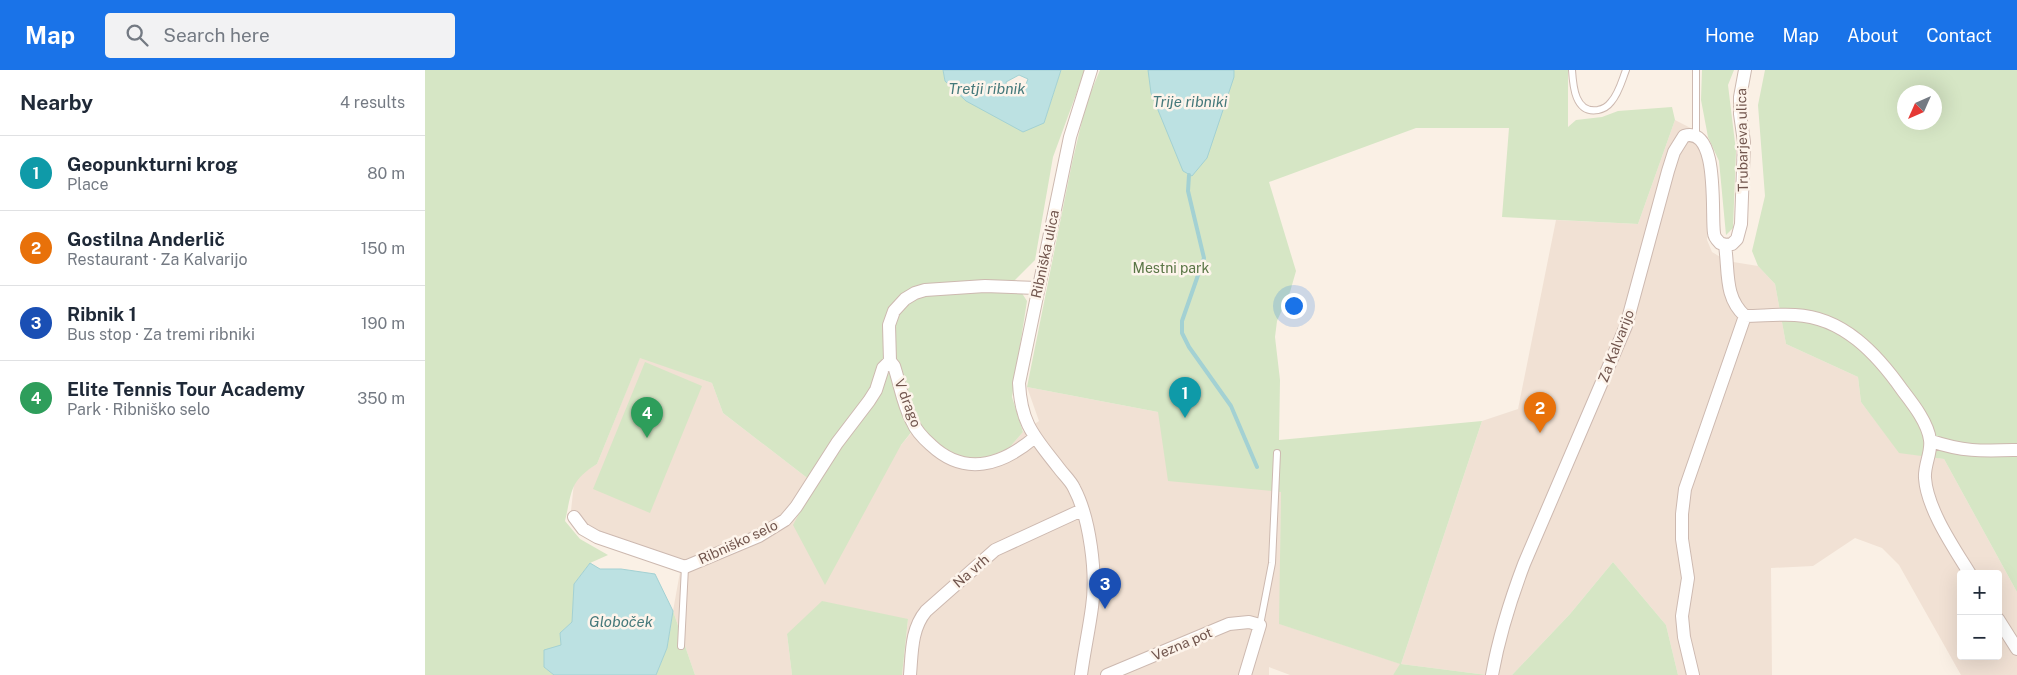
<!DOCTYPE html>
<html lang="en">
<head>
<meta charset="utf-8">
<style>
	body { margin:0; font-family:"Public Sans",sans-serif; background:#f2f2f3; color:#1f2937 }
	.controls { position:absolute; right:15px; bottom:15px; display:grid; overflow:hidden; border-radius:5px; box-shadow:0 5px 20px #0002 }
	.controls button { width:45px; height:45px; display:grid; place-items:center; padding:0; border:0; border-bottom:1px solid #e0e1e3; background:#fff; color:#1f2937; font:25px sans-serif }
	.compass { position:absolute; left:1472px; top:15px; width:45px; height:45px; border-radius:50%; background:#fff; box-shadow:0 5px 20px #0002; rotate:225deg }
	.you { position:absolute; left:868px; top:235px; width:18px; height:18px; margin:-12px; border:4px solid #fff; border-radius:50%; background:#1a73e8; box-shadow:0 0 0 8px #1a73e833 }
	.badge { display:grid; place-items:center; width:32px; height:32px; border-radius:50%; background:#1a73e8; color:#fff; font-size:16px; font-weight:700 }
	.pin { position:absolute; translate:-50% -41px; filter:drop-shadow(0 1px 2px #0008) }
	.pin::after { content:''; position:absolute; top:26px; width:18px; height:15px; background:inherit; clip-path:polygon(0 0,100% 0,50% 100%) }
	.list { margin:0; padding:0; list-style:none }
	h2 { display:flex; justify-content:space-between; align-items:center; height:65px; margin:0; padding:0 20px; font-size:21px }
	h2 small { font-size:16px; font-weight:400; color:#747a83 }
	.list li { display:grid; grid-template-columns:32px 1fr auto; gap:15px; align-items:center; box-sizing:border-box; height:75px; padding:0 20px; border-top:1px solid #e0e1e3 }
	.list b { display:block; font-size:19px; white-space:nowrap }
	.list p { margin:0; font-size:16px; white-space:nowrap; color:#747a83 }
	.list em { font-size:16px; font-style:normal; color:#747a83 }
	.icon { flex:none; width:28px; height:28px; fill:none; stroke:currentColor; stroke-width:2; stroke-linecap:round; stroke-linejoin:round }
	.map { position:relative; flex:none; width:1592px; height:605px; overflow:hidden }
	header { display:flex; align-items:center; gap:30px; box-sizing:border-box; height:70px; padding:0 25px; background:#1a73e8; color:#fff }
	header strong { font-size:24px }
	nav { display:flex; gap:28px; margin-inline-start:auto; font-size:18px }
	.search { width:350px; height:45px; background:#f2f2f3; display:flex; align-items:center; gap:12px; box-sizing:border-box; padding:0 18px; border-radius:5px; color:#747a83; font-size:19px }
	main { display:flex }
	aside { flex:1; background:#fff }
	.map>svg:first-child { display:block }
	.residential { fill:#f1e1d4; fill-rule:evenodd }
	.green { fill:#d6e6c5; fill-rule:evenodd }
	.water { fill:#bce1e2; stroke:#a3d1d3; fill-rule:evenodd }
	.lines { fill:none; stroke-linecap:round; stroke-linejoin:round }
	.stream { stroke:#a3d1d3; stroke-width:4 }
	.service-casing { stroke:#cdb9b0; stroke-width:8 }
	.minor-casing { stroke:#cdb9b0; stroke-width:14 }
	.service { stroke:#fff; stroke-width:6 }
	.minor { stroke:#fff; stroke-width:12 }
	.labels { text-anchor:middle; stroke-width:5; stroke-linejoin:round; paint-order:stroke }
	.street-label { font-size:14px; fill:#71554d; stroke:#fdf4eb }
	.park-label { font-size:14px; fill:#5a7646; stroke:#fdf4eb }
	.water-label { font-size:15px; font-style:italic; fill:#45797b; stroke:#fdf4eb }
</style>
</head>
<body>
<header>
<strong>Map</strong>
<div class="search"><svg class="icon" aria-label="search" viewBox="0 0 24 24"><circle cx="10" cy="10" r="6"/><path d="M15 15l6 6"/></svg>Search here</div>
<nav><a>Home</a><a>Map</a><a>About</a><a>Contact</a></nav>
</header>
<main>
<aside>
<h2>Nearby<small>4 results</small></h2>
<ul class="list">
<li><span class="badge" style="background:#0f9aa8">1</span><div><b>Geopunkturni krog</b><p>Place</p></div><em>80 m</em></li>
<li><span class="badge" style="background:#e8710a">2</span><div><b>Gostilna Anderlič</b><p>Restaurant · Za Kalvarijo</p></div><em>150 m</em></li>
<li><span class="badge" style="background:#1a4fb4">3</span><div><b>Ribnik 1</b><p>Bus stop · Za tremi ribniki</p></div><em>190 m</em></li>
<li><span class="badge" style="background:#2e9e5b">4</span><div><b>Elite Tennis Tour Academy</b><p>Park · Ribniško selo</p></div><em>350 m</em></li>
</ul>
</aside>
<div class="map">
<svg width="1592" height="605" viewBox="0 0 1592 605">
	<rect width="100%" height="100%" fill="#faf0e5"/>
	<path class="residential" d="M1250,50L1283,67L1282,170L1287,182L1302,191L1333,196L1350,214L1361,274L1433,307L1436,332L1474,382L1519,389L1592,522V605H1536L1474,495L1457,478L1430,468L1388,496L1346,498L1347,605H1253L1241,555L1188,492L1145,544L1087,605H1062L976,594L968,605H865L844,597V605H477L483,549L362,564L367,605H270L248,541L255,502L145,450L149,413L157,403L172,394L215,287L287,313L298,343L390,414L476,375L493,355L584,378L598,362L614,351L602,317L733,342L856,422L855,554L976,594L1057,351L1093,339L1131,150L1213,154ZM1536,504H1573V586H1536Z"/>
	<path class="green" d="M0,0H518L520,11L619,53L636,0H660L628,87L610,190L589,211L602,231L587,327L598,362L584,378L560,388L544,391L522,382L492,355L476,375L400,515L368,455L390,414L298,343L287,313L215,288L172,394C144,411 147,422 140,451L155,469L183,485L165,493L149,514L147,552L135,563L136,575L119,597L129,605H0Z
		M675,0H1143V57L1151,50L1177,47L1193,41L1247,37L1250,50L1213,154L1077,147L1084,58H991L844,112L871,201L865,222L852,251L850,267L855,310L854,370L1057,351L976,594L1062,605H968L975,594L854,554L856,422L743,411L733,342L602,317L647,93L661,34Z
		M1277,0H1309L1303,15L1311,81L1308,158L1301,165L1294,91L1283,67L1276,30Z
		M1340,0H1592V522L1519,389L1474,383L1436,332L1433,307L1361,274L1350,214L1333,196L1327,181L1340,126L1333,35ZM1480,22H1510V52H1480Z
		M220,292L277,316L225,443L168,419Z
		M1188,492L1241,555L1253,605H1087L1145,544Z
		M397,531L483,549L477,605H367L362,564Z
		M248,541L270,605H231L242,578Z"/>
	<path class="water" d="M518,0H636L619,53L598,62L541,31L520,11ZM594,5L603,9L597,24L583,22L581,12Z
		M723,0H809V7L782,88L767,106L758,101L726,23Z
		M165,493L175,499H196L230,504L248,541L242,578L231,605H129L119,597V580L136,575L135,563L147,552L149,514Z"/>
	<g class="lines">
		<path class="stream" d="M764,105L763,121L779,188L757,251V263L764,277L806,336L832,397"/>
		<g class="service-casing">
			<path id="service" d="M1147,0C1148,16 1150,44 1173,40C1178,39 1183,36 1186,32C1194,23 1197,10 1201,0
				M1271,0V66
				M835,555L847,493L852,383
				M256,576L260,497"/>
		</g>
		<g class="minor-casing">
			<path id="minor" d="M1300,175L1307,174L1312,169L1316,154L1319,72L1315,44V27L1320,0
				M1300,175C1304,202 1299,227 1320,246
				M1320,246C1336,246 1353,244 1370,245C1418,247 1452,284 1478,321C1488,334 1503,353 1505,370C1507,382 1499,395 1500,408C1502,439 1529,478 1545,504
				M465,291L469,296C475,314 478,335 487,351C491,361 498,368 506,375C540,407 577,395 609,368
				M465,291L464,255L469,241L480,229L490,223L500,220L560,216L612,218
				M1506,371C1539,382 1557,381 1592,380
				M149,447L158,459L172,467L260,497L334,466L360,450L371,437L412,373L444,331L451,320L458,298L465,291
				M1573,549L1592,579
				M485,605C487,582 486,559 501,541L570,480L657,440
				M656,605C659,582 664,560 667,537C672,504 665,448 649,418C646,411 638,404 633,397C609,366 596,354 594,313L645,67L666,0
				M682,605L804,554L824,552L835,555L820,605
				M1067,605C1074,566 1085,531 1099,494L1201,256L1243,101L1249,82L1259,66C1295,55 1286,145 1289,163C1289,167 1292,170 1295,173L1300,175
				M1268,605L1259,567L1257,546L1263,508L1257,469V444L1260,419L1320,246"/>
		</g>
		<use href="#service" class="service"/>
		<use href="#minor" class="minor"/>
	</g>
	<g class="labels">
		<g class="street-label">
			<text transform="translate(1317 70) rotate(-91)" y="5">Trubarjeva ulica</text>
			<text transform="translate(620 184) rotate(-78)" y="5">Ribniška ulica</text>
			<text transform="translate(1191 276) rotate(-69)" y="5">Za Kalvarijo</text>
			<text transform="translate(483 333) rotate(69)" y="5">V drago</text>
			<text transform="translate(313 472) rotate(-25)" y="5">Ribniško selo</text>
			<text transform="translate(546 501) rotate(-41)" y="5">Na vrh</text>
			<text transform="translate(757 574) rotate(-23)" y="5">Vezna pot</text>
		</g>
		<g class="park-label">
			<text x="746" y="203">Mestni park</text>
		</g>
		<g class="water-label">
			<text x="562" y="24">Tretji ribnik</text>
			<text x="765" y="37">Trije ribniki</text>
			<text x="196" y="557">Globoček</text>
		</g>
	</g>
</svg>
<div class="controls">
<button>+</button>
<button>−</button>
</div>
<svg class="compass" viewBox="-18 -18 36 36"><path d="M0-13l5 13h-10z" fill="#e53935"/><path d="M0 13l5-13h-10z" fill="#747a83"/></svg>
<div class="you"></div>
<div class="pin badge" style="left:760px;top:348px;background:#0f9aa8">1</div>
<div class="pin badge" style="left:1115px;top:363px;background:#e8710a">2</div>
<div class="pin badge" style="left:680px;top:539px;background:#1a4fb4">3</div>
<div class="pin badge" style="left:222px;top:368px;background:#2e9e5b">4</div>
</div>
</main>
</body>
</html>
